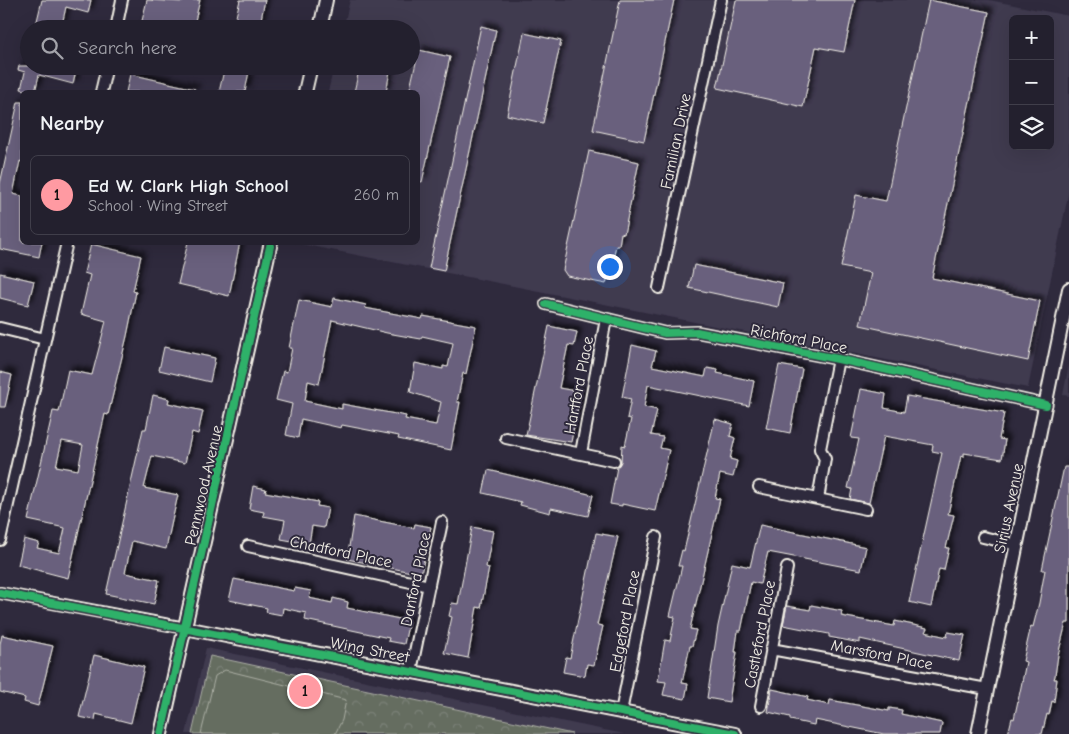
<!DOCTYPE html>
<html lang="en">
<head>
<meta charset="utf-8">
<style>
	body { margin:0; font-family:"Comic Neue",sans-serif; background:#2b2836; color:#f1f3f6 }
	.controls { position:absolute; right:15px; top:15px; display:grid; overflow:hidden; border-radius:8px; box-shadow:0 5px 20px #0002 }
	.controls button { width:45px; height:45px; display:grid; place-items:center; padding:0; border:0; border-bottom:1px solid #403e4a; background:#23202e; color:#f1f3f6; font:25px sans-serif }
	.you { position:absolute; left:609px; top:266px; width:18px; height:18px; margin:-12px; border:4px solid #fff; border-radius:50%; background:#1a73e8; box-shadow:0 0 0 8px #1a73e833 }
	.badge { display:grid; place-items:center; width:32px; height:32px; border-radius:50%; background:#ff9aa2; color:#111; font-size:16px; font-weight:700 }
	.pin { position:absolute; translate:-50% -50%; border:2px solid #fff; box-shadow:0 1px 5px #0006 }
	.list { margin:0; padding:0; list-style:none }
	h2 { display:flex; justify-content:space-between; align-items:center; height:65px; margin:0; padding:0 20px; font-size:21px }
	h2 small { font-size:16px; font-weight:400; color:#a3a3aa }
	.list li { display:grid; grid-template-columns:32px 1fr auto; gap:15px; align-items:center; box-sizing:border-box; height:80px; margin:0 10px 10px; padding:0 10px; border:1px solid #403e4a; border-radius:8px }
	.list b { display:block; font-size:19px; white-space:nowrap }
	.list p { margin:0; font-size:16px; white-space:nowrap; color:#a3a3aa }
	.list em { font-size:16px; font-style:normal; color:#a3a3aa }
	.icon { flex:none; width:28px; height:28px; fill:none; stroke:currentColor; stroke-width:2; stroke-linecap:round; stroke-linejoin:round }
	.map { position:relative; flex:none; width:1069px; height:734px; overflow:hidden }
	.search { position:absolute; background:#23202e; box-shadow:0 5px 20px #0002; left:20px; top:20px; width:400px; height:55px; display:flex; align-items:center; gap:12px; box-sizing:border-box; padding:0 18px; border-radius:28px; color:#a3a3aa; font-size:19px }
	.panel { position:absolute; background:#23202e; box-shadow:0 5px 20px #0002; left:20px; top:90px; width:400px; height:155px; border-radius:8px }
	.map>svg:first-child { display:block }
	.built { fill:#403a50; fill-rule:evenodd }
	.park { fill:url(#park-crowns); stroke:#acafa4 }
	.garden { fill:#656d61; stroke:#acafa4 }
	.building { fill:#69607d; stroke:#f4f1e8; fill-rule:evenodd; filter:url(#shadow) }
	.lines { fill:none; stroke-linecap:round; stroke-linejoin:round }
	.minor-casing { stroke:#f4f1e8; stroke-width:14 }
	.tertiary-casing { stroke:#f4f1e8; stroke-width:16 }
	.minor { stroke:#2f2a3d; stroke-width:10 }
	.tertiary { stroke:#2f2a3d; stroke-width:12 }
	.cycleway-casing { stroke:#2f2a3d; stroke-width:11 }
	.cycleway { stroke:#2db169; stroke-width:8 }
	.labels { text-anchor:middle; stroke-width:4; stroke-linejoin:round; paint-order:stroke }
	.street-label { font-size:16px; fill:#f4f1e8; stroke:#2f2a3d }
</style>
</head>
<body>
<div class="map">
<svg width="1069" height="734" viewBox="0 0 1069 734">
	<defs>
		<pattern id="park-crowns" width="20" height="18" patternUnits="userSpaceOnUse" patternTransform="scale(1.25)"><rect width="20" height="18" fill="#656d61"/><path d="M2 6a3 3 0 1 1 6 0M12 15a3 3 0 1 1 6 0" fill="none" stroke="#7c8278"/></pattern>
		<filter id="shadow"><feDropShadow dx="4.5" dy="-4.5" stdDeviation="2.5" flood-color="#0009"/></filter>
	</defs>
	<rect width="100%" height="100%" fill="#2f2a3d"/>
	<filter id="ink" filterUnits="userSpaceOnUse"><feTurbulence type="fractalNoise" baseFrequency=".02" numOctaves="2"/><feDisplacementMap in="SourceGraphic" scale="10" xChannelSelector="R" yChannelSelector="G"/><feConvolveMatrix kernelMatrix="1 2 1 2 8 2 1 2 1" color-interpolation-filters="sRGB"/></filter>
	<g filter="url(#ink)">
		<path class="built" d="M350,0H989L1069,16V191L1028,388L296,243L418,242V92H328L334,66H411V29H343ZM1013,19H1050V146H1013Z
			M1069,365V396L1063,395Z
			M206,648L624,734H186Z"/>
		<path class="park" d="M210,656L572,734H192Z"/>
		<path class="garden" d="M225,670L346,700L342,720L335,734H201L215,676Z"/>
		<path class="building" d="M42,0H91L88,13L66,7L61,29H35Z
			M147,0L183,2V0H200L193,29H140Z
			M240,0H265L259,29H233Z
			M620,0H674L644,141L593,130Z
			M736,0H855L844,52L816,47L803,107L717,88Z
			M929,0L989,12L932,278L1040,301L1028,361L860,325L871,273L841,267L856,195L886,201Z
			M481,26L496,30L444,271L429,268Z
			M524,33L561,41L543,123L507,115Z
			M419,50L450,57L422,182L418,181V92H409Z
			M19,66H77L73,84L39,75L35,92L21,89L25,72L18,70Z
			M225,66H250L245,92H219Z
			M360,66H391L386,92H354Z
			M130,74L195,89V92H126Z
			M18,102H22V162L20,161L13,194L22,196V242H42L39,257L0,249V184Z
			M589,151L639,162L624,234L621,233L619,246H616L606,284L567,276L563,270Z
			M188,242H240L229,296L178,284Z
			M91,244L141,256L133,291L136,292L127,336L108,415L105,414L68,578L18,565L24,539L39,543L37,548L59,553L64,533L65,528L28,520L53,411L59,412L68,370L92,375L106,321L81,314L90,275L84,273ZM62,441L83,445L78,470L56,466Z
			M694,265L783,283L778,307L689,288Z
			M0,273L34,281L28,305L0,298Z
			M334,298L366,305L365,308L422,319L423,316L476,326L466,374L463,373L457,402H460L451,450L398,439L399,436L342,425L341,428L301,419L298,438L286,435L292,404L276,400L283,371L287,372L292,348H289L299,300L332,307ZM332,320L387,333L421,339L422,336L453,343L448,367L443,366V369L415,363L410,392L441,402L436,425L405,419L406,416L342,404V409L305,401L308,381L319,384L320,379Z
			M549,326L577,332L574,346L568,345L559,388L581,392L571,442L526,435Z
			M632,345L656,351L652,366L705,377L707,368L718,370L717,373L754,381L749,406L648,385L644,407L657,410L651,435L663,437L660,448L669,450L655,511L622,504V506L610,504L617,467L621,462L622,445L625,446L631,419L627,418L631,399L622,397Z
			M164,347L215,358L210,382L159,370Z
			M779,365L802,369L790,433L766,428Z
			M0,372L12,375L5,407H0Z
			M861,389L886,394L884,408L904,412L907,396L1004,413L999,439L1005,440L1002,459L964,453V457L961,456L948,514L954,515L946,548H949L944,570L939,569L931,607L909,602L942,453L932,451L933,445L884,436L869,503L850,499L852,489L848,488L859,439L851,438Z
			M153,395L169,399L168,403L203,411L198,434L192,432L185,463L152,456L144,488L178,495L172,521L166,549L132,541L125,573L159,580L154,604L106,594L143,429H146Z
			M715,419L733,424L730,436L735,438L730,459L737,461L733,477L720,474L715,498L720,499L690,629L696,630L692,646H690L682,683L688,684L685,699L663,695L666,682L658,681L665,640L670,641L675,617L670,616L682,566H678L682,550L684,551Z
			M1064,467H1069V623H1066L1058,655L1055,676L1054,679H1057L1054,702L1052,701L1049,715L1047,714L1042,734H1008L1012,718L1014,719L1021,687L1026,662L1023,661L1031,626L1033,627L1039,603L1045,570H1042Z
			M488,470L593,495L588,516L551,508L550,513L520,505L521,502L483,493Z
			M253,486L266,489L265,492L318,502L317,506L328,508L324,528L312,526L309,544L281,539L285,520L263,516L264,512L249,509Z
			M354,516L414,528L415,524L431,527L421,574L347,559Z
			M760,525L866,547L861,570L768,552L760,584L751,582L741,631H738L735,652H737L729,702L707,698L718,626L732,563L750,567Z
			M472,527L493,531L486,567L489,568L481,608L477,607L468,658L444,653L452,617L449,616L452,603L458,604Z
			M596,533L618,537L597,625L603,626L594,665L587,664L585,676L563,672L566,657L570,658Z
			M234,579L294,591L295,588L311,591L309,598L332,603L333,598L348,602L347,608L409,621L404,644L388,641L389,638L305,620L306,613L283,608L282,615L266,612L267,608L229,600Z
			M811,605L842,611L841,616L894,626L895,621L927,628L925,632L947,637L948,632L965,635L959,661L860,639V643L829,637V634L783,625L787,606L810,610Z
			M2,635L53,646L38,706L24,702L25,698L0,692V644Z
			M94,655L144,667L131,723L96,714L95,720L79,717Z
			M772,689L808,697L807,700L829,705L830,700L889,711V708L902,710L901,714L942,723L940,734H884L815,720L814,725L790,720V717L768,712Z"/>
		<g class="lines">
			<g class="minor-casing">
				<path id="minor" d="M116,29L122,0
					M101,92L107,66
					M659,288L721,0
					M546,304L665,333L697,332L838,359L1046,405
					M0,328L45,339
					M506,438L614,461
					M581,453L606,319
					M759,487L866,509
					M818,499L825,459L820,449L838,359
					M983,537L1017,545
					M0,540L67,242
					M248,546L429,586
					M0,593L185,628
					M771,649L987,689
					M411,671L442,522
					M761,706L787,568
					M621,712L656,537"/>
			</g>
			<g class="tertiary-casing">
				<path id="tertiary" d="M320,29L326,0
					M305,92L311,66
					M185,628L735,734
					M161,734L271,242
					M978,734L1069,289"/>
			</g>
			<use href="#minor" class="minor"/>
			<use href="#tertiary" class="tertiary"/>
			<g class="cycleway-casing">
				<path id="cycleway" d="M546,304L665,333L697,332L838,359L1046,405
					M0,593L735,734
					M161,734L271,242"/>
			</g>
			<use href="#cycleway" class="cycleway"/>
		</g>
	</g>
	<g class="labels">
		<g class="street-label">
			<text transform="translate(675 141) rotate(-78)" y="6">Familian Drive</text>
			<text transform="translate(799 338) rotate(11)" y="6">Richford Place</text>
			<text transform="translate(578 385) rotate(-79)" y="6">Hartford Place</text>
			<text transform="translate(203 485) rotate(-77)" y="6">Pennwood Avenue</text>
			<text transform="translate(1008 508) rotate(-78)" y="6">Sirius Avenue</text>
			<text transform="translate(341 551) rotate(12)" y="6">Chadford Place</text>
			<text transform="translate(415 579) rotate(-78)" y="6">Danford Place</text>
			<text transform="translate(624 621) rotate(-79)" y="6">Edgeford Place</text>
			<text transform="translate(759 634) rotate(-79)" y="6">Castleford Place</text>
			<text transform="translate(370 649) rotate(11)" y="6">Wing Street</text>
			<text transform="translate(882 654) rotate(11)" y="6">Marsford Place</text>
		</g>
	</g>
</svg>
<div class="controls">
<button>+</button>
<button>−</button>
<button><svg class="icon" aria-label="layers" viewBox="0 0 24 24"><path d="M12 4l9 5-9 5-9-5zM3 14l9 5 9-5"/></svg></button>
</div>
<div class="you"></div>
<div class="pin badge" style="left:305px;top:691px">1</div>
<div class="search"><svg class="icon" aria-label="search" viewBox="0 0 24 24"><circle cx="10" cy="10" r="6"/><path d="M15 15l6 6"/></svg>Search here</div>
<section class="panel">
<h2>Nearby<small></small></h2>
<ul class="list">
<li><span class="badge">1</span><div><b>Ed W. Clark High School</b><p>School · Wing Street</p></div><em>260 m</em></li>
</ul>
</section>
</div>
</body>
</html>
